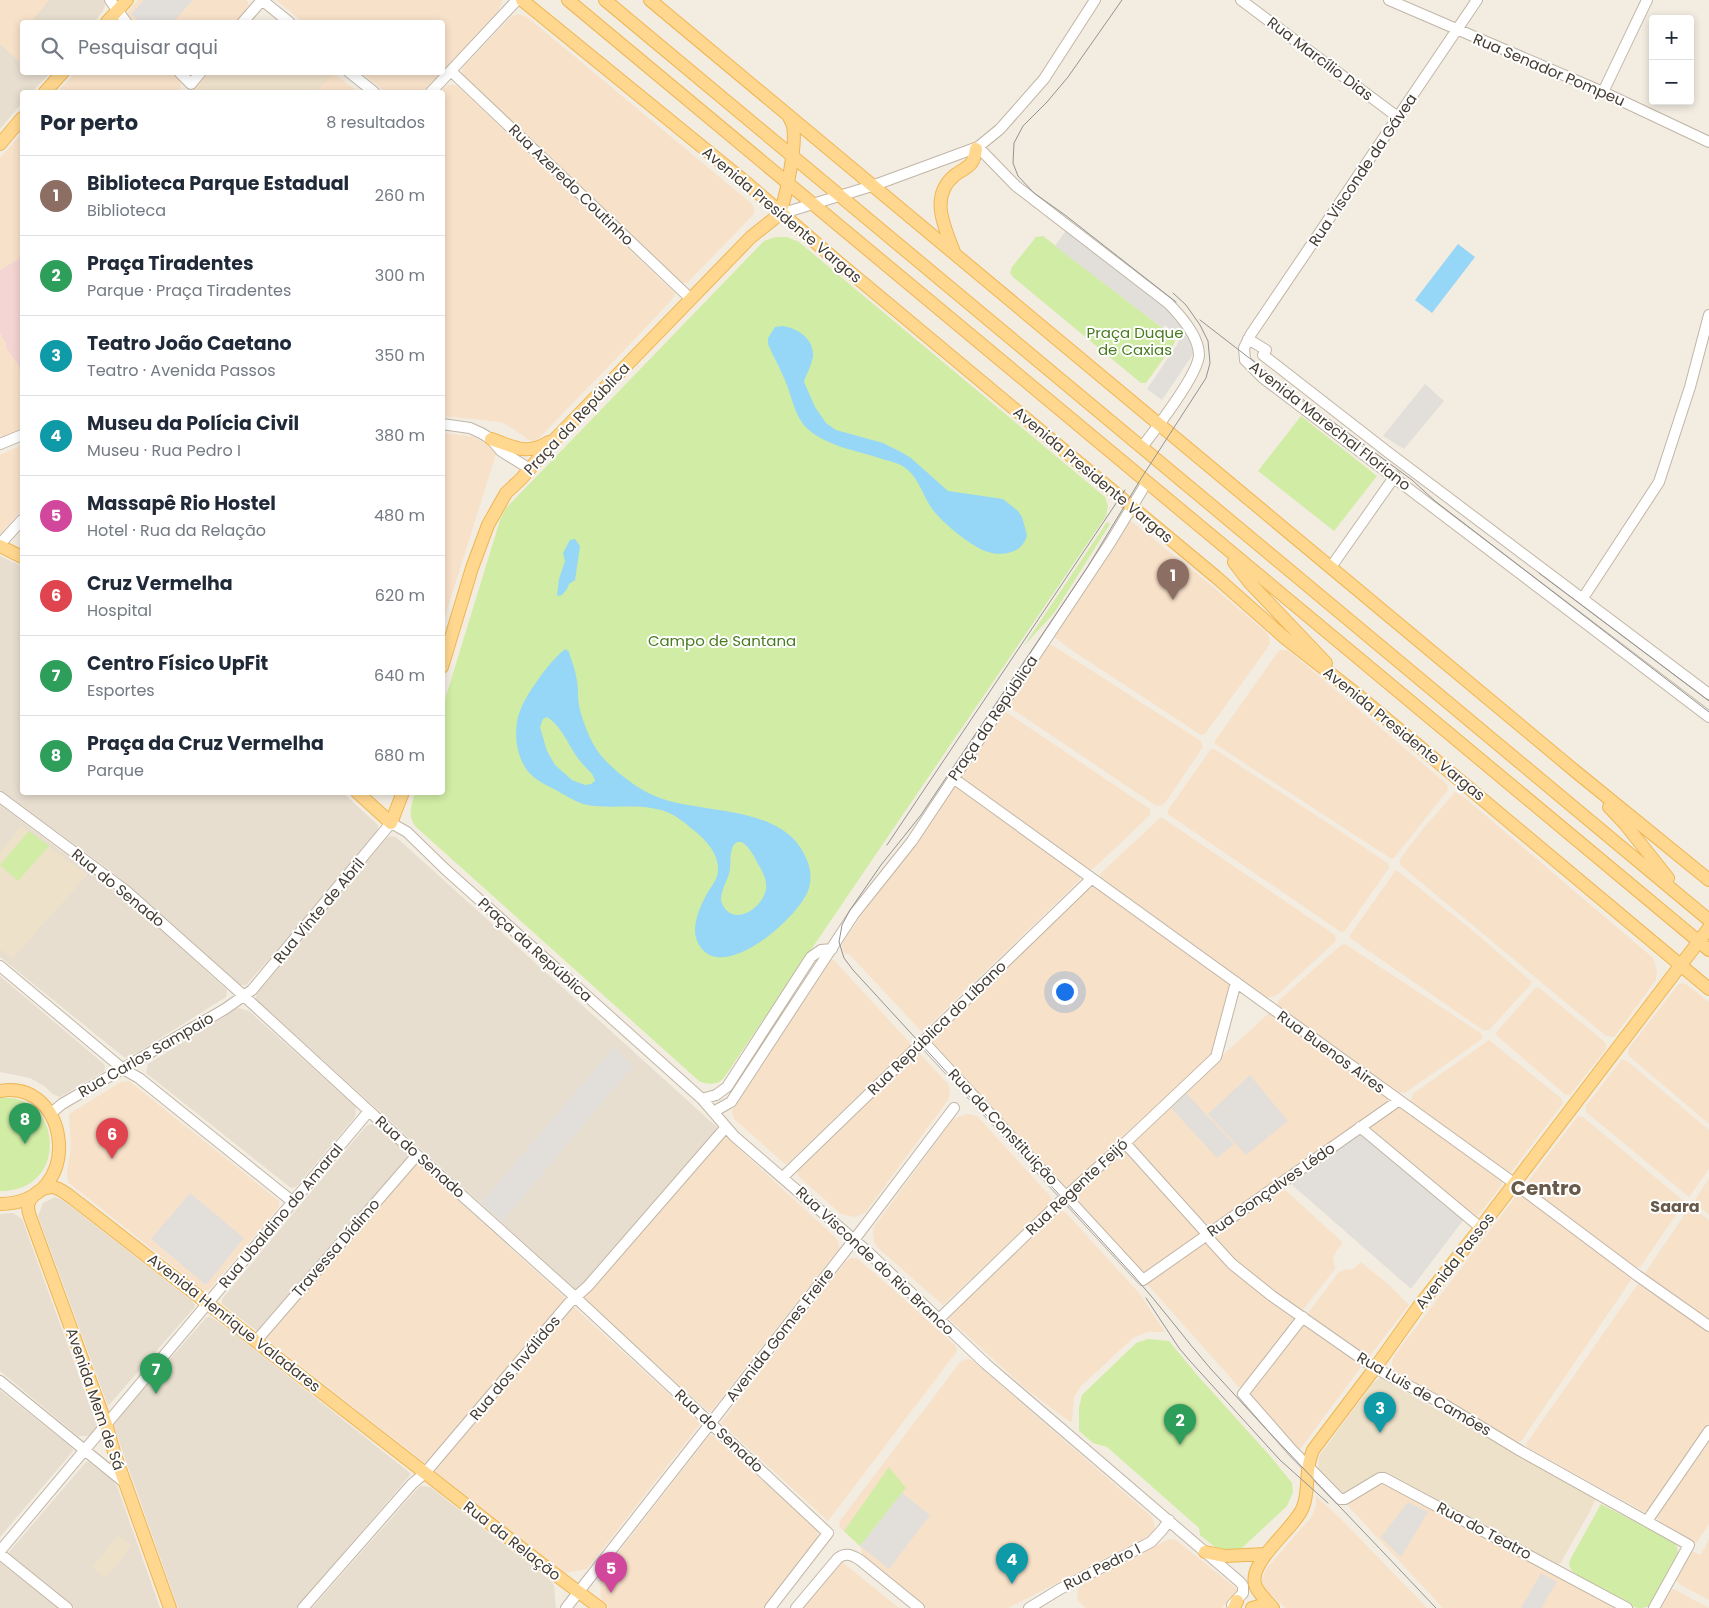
<!DOCTYPE html>
<html lang="pt">
<head>
<meta charset="utf-8">
<style>
	body { margin:0; font-family:Poppins,sans-serif; background:#f6f6f7; color:#1f2937 }
	.controls { position:absolute; right:15px; top:15px; display:grid; overflow:hidden; border-radius:5px; box-shadow:0 2px 8px #0003 }
	.controls button { width:45px; height:45px; display:grid; place-items:center; padding:0; border:0; border-bottom:1px solid #e0e1e3; background:#fff; color:#1f2937; font:25px sans-serif }
	.you { position:absolute; left:1064px; top:991px; width:18px; height:18px; margin:-12px; border:4px solid #fff; border-radius:50%; background:#1a73e8; box-shadow:0 0 0 8px #1a73e833 }
	.badge { display:grid; place-items:center; width:32px; height:32px; border-radius:50%; background:#0b8043; color:#fff; font-size:16px; font-weight:700 }
	.pin { position:absolute; translate:-50% -41px; filter:drop-shadow(0 1px 2px #0008) }
	.pin::after { content:''; position:absolute; top:26px; width:18px; height:15px; background:inherit; clip-path:polygon(0 0,100% 0,50% 100%) }
	.list { margin:0; padding:0; list-style:none }
	h2 { display:flex; justify-content:space-between; align-items:center; height:65px; margin:0; padding:0 20px; font-size:21px }
	h2 small { font-size:16px; font-weight:400; color:#747a83 }
	.list li { display:grid; grid-template-columns:32px 1fr auto; gap:15px; align-items:center; box-sizing:border-box; height:80px; padding:0 20px; border-top:1px solid #e0e1e3 }
	.list b { display:block; font-size:19px; white-space:nowrap }
	.list p { margin:0; font-size:16px; white-space:nowrap; color:#747a83 }
	.list em { font-size:16px; font-style:normal; color:#747a83 }
	.icon { flex:none; width:28px; height:28px; fill:none; stroke:currentColor; stroke-width:2; stroke-linecap:round; stroke-linejoin:round }
	.map { position:relative; flex:none; width:1709px; height:1608px; overflow:hidden }
	.search { position:absolute; background:#fff; box-shadow:0 2px 8px #0003; left:20px; top:20px; width:425px; height:55px; display:flex; align-items:center; gap:12px; box-sizing:border-box; padding:0 18px; border-radius:5px; color:#747a83; font-size:19px }
	.panel { position:absolute; background:#fff; box-shadow:0 2px 8px #0003; left:20px; top:90px; width:425px; height:705px; border-radius:5px }
	.map>svg:first-child { display:block }
	.residential { fill:#e7decf }
	.commercial { fill:#f8e1c9 }
	.education { fill:#eee1ca }
	.medical { fill:#f5d5d3 }
	.green { fill:#d1eca5 }
	.parking { fill:#e2dfdb }
	.water { fill:#96d6f7; fill-rule:evenodd }
	.lines { fill:none; stroke-linecap:round; stroke-linejoin:round }
	.minor-casing { stroke:#c1b6a6; stroke-width:12 }
	.major-casing { stroke:#eeb654; stroke-width:14 }
	.minor { stroke:#fff; stroke-width:10 }
	.major { stroke:#ffd78e; stroke-width:12 }
	.tram { stroke:#939393; stroke-width:1 }
	.labels { text-anchor:middle; stroke-width:4; stroke-linejoin:round; paint-order:stroke }
	.street-label { font-size:15px; fill:#443c32; stroke:#fff }
	.park-label { font-size:15px; fill:#497b20; stroke:#fff }
	.neighbourhood-label { font-size:16px; font-weight:bold; fill:#685948; stroke:#fff }
	.district-label { font-size:20px; font-weight:bold; fill:#685948; stroke:#fff }
</style>
</head>
<body>
<div class="map">
<svg width="1709" height="1608" viewBox="0 0 1709 1608">
	<rect width="100%" height="100%" fill="#f3ece1"/>
	<path class="residential" d="M0,0H104L105,5L103,11L94,22H22V72L50,73L32,92H22V103L0,129Z
		M0,556L22,566V792L343,793L378,825V831L298,927L246,985H240L149,903L111,871L0,790Z
		M0,805L138,909L227,990L226,997L140,1051L125,1058L0,957Z
		M390,836L396,837L718,1128L719,1131L577,1291L256,999V993L385,839Z
		M0,976L104,1064L105,1069L103,1072L60,1097L54,1095L44,1086L30,1078L0,1072Z
		M238,1008L249,1011L356,1107L355,1117L296,1187L291,1188L146,1073L148,1064Z
		M371,1124H374L408,1154L407,1160L258,1332L222,1304V1299L366,1126Z
		M55,1197L63,1200L69,1205L191,1300L195,1305L194,1308L108,1406L38,1216L43,1203Z
		M13,1213L22,1219L97,1426V1428L89,1436H78L0,1371V1214Z
		M210,1316L240,1338L410,1473V1475L297,1608H178L114,1427L115,1422L206,1318Z
		M0,1390L72,1448L73,1451L0,1537Z
		M86,1462H89L112,1480L117,1486L160,1608H75L9,1555V1552Z
		M422,1486L430,1487L552,1582L554,1586L556,1608H312L419,1487Z
		M0,1562L58,1608H0Z"/>
	<path class="commercial" d="M0,0H49L31,22H22V64L0,44Z
		M138,0H247L249,6L236,22H133L128,18L127,13Z
		M276,0H502V1L499,10L443,72L442,22H303Z
		M517,14L527,17L752,204L754,208V214L687,283H682L464,78L462,73L463,67L511,17Z
		M208,72L333,73L358,92H191Z
		M75,73H171L179,80L181,86L178,92H58Z
		M362,73H442L422,92H386Z
		M448,85H454L459,87L675,293L674,297L635,339L539,438L533,443L512,428L501,422L443,416L442,92H440Z
		M22,133V428L2,437L0,435V158Z
		M443,433L474,437L495,450L496,454L443,623Z
		M22,445V510L0,534V455Z
		M1131,521L1205,580L1267,633L1269,637L1270,644L1268,647L1205,734L1201,735L1073,651L1053,636L1126,524Z
		M1047,645H1052L1201,741L1203,747L1165,803L1160,806L1155,805L1008,706L1007,703Z
		M1280,650H1286L1289,651L1447,784L1448,790L1394,858H1390L1215,744V741L1277,653Z
		M1003,710L1150,809V815L1093,869H1087L959,776Z
		M1211,749H1214L1331,825L1389,864V868L1345,931L1341,932L1168,814V810Z
		M953,785L1080,875V880L922,1032L849,954H846L843,951L842,944L940,800Z
		M1455,792L1465,798L1653,958L1657,971L1656,980L1614,1037L1606,1036L1400,865V859L1422,830Z
		M1161,817L1335,935L1336,941L1334,943L1277,995L1272,997H1266L1101,878L1100,874Z
		M1396,870L1398,871L1472,930L1531,981V984L1489,1030H1483L1460,1014L1350,938V935Z
		M1095,887H1098L1230,985L1214,1052L1070,1187L1065,1189L930,1042L1088,889Z
		M1345,944L1482,1034V1039L1406,1092L1396,1093L1278,1007V1001L1341,945Z
		M831,960H834L910,1043V1046L788,1163L785,1164L734,1119L732,1111Z
		M1682,983L1686,984L1709,1002V1124L1629,1056L1628,1052L1629,1048L1678,985Z
		M1538,987L1605,1042L1606,1045V1049L1570,1095H1566L1495,1034L1535,988Z
		M1269,1013L1388,1098L1389,1102L1218,1223L1208,1224L1202,1222L1133,1145L1130,1140Z
		M1489,1040L1562,1099L1563,1103L1512,1171L1509,1173L1411,1104L1410,1101L1414,1093Z
		M920,1054L948,1084L950,1092L948,1100L865,1213L854,1217L841,1214L798,1176L797,1171L918,1055Z
		M1622,1059L1627,1061L1709,1130V1169L1689,1197L1586,1112V1106Z
		M129,1081L279,1201V1207L209,1290H203L68,1182L67,1171L71,1147L69,1114L121,1082Z
		M1398,1106L1501,1179L1502,1185L1477,1217L1474,1219L1367,1127Z
		M967,1114L977,1116L1050,1196L1053,1202L943,1305L877,1247L874,1241L873,1232L874,1227L953,1119Z
		M1578,1116L1583,1117L1685,1202L1640,1267H1635L1530,1189L1528,1186L1529,1180Z
		M725,1136L837,1239L839,1245V1249L712,1410L709,1412L582,1297Z
		M1123,1149L1201,1235L1143,1277L1072,1196Z
		M416,1164H418L563,1296L565,1301L427,1463H425L265,1338Z
		M1709,1178V1215L1694,1202Z
		M1283,1188L1342,1242L1341,1246L1337,1250L1333,1257L1335,1269L1302,1311L1237,1265L1213,1239V1235Z
		M1517,1195H1522L1631,1277V1280L1522,1440L1518,1442L1395,1374L1392,1368V1362L1394,1356Z
		M1692,1207L1709,1220V1322L1647,1276L1645,1273L1689,1208Z
		M1059,1209L1066,1213L1140,1294L1165,1332H1147L1133,1338L1081,1386L1074,1397L1072,1421L1070,1422L1026,1389L947,1317Z
		M1206,1241L1296,1317L1244,1387H1239L1148,1285L1149,1281Z
		M851,1258H857L897,1293L955,1345L957,1351L828,1521L721,1423L846,1261Z
		M1361,1262L1389,1285L1409,1305L1368,1358L1309,1317L1308,1315L1309,1312L1338,1273L1344,1270L1353,1269Z
		M1638,1284H1643L1709,1332V1423L1651,1509L1644,1512L1528,1448L1526,1444Z
		M572,1306L574,1307L699,1422L700,1424L587,1569L565,1573L432,1469Z
		M1304,1323L1360,1362L1361,1367L1301,1448L1297,1450L1250,1400L1249,1393Z
		M968,1359L972,1360L1152,1517L1155,1527L1153,1534L1008,1608H925L865,1558L862,1554L861,1547L840,1528L839,1522L961,1361Z
		M712,1435L817,1530L818,1537L764,1608H609L601,1600L600,1576L709,1436Z
		M1709,1440V1524L1696,1543L1660,1522L1657,1517Z
		M1379,1480L1618,1608H1443L1349,1507L1348,1502Z
		M1316,1496L1341,1519L1427,1608H1286L1260,1586L1266,1569L1312,1516L1316,1505Z
		M1169,1539L1176,1540L1237,1589V1592L1222,1608H1086L1078,1601L1077,1592L1081,1585Z
		M1709,1539V1600L1679,1584L1676,1579L1691,1553L1694,1552L1701,1555Z
		M841,1561L899,1608H799Z
		M1672,1589H1674L1709,1608H1661Z"/>
	<path class="education" d="M211,73V72L334,73L316,92H194Z
		M21,826L87,875L12,959L0,949V852Z
		M1383,1376L1391,1379L1393,1385L1593,1497L1595,1500L1589,1513L1560,1564L1554,1565L1386,1475L1343,1496L1318,1471L1319,1456L1373,1383Z
		M118,1535L132,1546L106,1578L92,1567Z"/>
	<path class="medical" d="M22,257V377L19,372L22,370L5,346L7,345L0,333V270Z"/>
	<path class="green" d="M1043,236L1173,336L1175,341L1174,344L1146,383H1141L1013,277L1010,273L1012,267L1036,237Z
		M776,237H787L799,242L1105,497L1108,506L1106,516L723,1079C716,1085 708,1085 699,1081L416,827C407,815 411,806 415,793L442,792L443,706L501,517L506,508L764,241Z
		M1301,416L1377,476L1334,531L1258,471Z
		M1107,522L1110,524L1054,613L1023,647Z
		M29,831L49,846L18,881L0,865Z
		M0,1098C64,1092 69,1193 0,1191Z
		M1148,1339L1169,1341L1197,1375L1271,1457L1292,1483L1293,1492L1287,1506L1242,1548L1230,1550L1216,1548L1200,1535L1199,1528L1107,1447L1093,1443L1079,1431V1408L1082,1395L1131,1348L1136,1343Z
		M889,1467L906,1488L860,1546L844,1531Z
		M1601,1504L1674,1542L1677,1547L1678,1553L1649,1606C1645,1608 1641,1608 1637,1608C1631,1606 1576,1575 1572,1571C1569,1567 1569,1564 1570,1560Z"/>
	<path class="parking" d="M144,0H193L173,22H140L131,14Z
		M1066,230L1166,304L1182,323L1196,350L1162,400L1147,389L1177,345L1179,340L1178,337L1165,325L1163,328L1055,246Z
		M1425,384L1444,401L1404,449L1383,436Z
		M614,1047L633,1066L502,1222L481,1203Z
		M1250,1075L1288,1121L1246,1155L1208,1114Z
		M1186,1093L1234,1144L1217,1158L1171,1108Z
		M1360,1134L1464,1219L1411,1289L1291,1184Z
		M190,1193L244,1238L206,1285L151,1239Z
		M902,1493L930,1515L889,1569L860,1546Z
		M1408,1502L1428,1512L1401,1557L1381,1537Z
		M1541,1573L1557,1582L1541,1608H1521Z"/>
	<path class="water" d="M1458,244L1475,257L1432,313L1415,300Z
		M782,326C798,328 814,339 813,356C812,365 806,374 804,382L815,407L826,423L836,430L883,443L901,452L911,458L948,491L1003,499L1018,511L1022,517L1027,535C1022,557 994,558 977,547C963,539 943,523 933,510C923,497 919,477 904,467C898,463 889,461 882,459C856,450 822,446 803,424C793,410 791,393 784,378C779,366 773,356 768,344V338L775,327Z
		M575,539L580,546L575,580L569,584L567,589L562,595L557,596L559,579L565,561L563,553L570,540Z
		M566,649L569,652C571,660 575,668 576,676C579,687 577,699 580,710C584,725 592,746 603,758C619,775 641,792 663,799C708,814 785,806 806,858C811,868 812,880 808,891C797,917 742,966 712,956C706,954 701,949 698,943C690,928 700,906 708,892C712,885 718,879 718,870C719,856 708,842 697,833C686,824 676,814 661,810C635,803 608,810 583,804C574,801 565,795 556,790C550,787 541,783 535,778C516,764 512,731 520,711C525,696 552,657 566,649ZM547,717C563,727 569,748 581,762C586,769 594,773 595,781L591,784L585,785L572,780L555,765L547,751L540,727L543,719ZM737,842H742C750,848 754,856 758,864C763,872 769,883 765,893C760,908 739,923 726,910C724,907 721,903 721,899C721,893 725,883 728,877C733,866 727,848 737,842Z"/>
	<g class="lines">
		<g class="minor-casing">
			<path id="minor" d="M110,0L126,22
				M262,0L289,22
				M1241,0L1399,118
				M1389,0L1603,92L1709,142
				M1477,0L1251,334L1244,348L1245,360L1263,378L1709,717
				M243,22L262,0
				M451,71L691,299
				M179,72L191,84L201,72
				M349,72L374,92
				M431,92L517,0
				M1603,92L1647,0
				M978,147L1016,186L1168,303C1180,315 1199,337 1199,355C1198,375 1155,430 1142,447
				M780,214L872,186L978,147L1000,129L1044,79L1095,0
				M1248,339L1266,350L1263,355L1389,453L1709,694
				M442,424L470,428L481,433L491,439L501,451L530,469
				M0,444L22,435
				M0,544L22,520
				M1331,567L1395,476
				M1583,598L1659,482L1690,387L1709,315
				M953,778L1514,1183L1638,1276L1709,1326
				M0,797L125,890L244,996L417,1155L575,1297L828,1533L770,1608
				M0,966L123,1069L139,1078L293,1202
				M923,1041L1143,1280L1398,1101
				M702,1099L716,1095L727,1087L811,957L821,950L832,949
				M713,1112L731,1102L854,914L912,841L1110,543L1147,482
				M50,1114L62,1104L225,1009L252,990L391,823L407,832L445,869L702,1099L734,1136L867,1251L986,1364L1240,1582L1243,1586V1593L1232,1605
				M1360,1127L1481,1228
				M1125,1143L1208,1235L1211,1241L1232,1264L1272,1296L1375,1368L1445,1405L1519,1450L1689,1545L1654,1608
				M783,1177L1091,879
				M1303,1317L1243,1394L1292,1450L1340,1499H1345L1380,1478H1384L1627,1608
				M939,1319L1063,1199L1125,1143L1216,1057L1236,982
				M256,1341L417,1155
				M0,1381L125,1483
				M1647,1521L1709,1431
				M0,1551L369,1111
				M0,1554L67,1608
				M303,1608L412,1484L425,1473L569,1303L588,1286L726,1127
				M566,1608L854,1240L954,1108
				M796,1608L838,1558C846,1552 852,1555 860,1560L919,1608
				M1029,1608L1060,1589L1151,1542L1163,1529L1169,1520"/>
		</g>
		<g class="major-casing">
			<path id="major" d="M522,0L749,185L838,262L1216,577L1285,638L1359,696L1709,989
				M568,0L1709,950
				M605,0L1709,920
				M650,0L1575,771L1709,880
				M107,22L127,0
				M45,92L63,72
				M0,144L22,118
				M780,214C786,195 797,145 793,126C792,122 790,119 788,115
				M954,252C944,226 929,196 955,175C968,166 974,166 976,149
				M491,439C515,447 526,456 549,442
				M0,546L22,557
				M1234,562L1250,583L1326,663
				M442,667L472,568L488,525L506,493L521,479L556,438L751,237L780,214
				M357,792L391,823L403,792
				M1609,807L1625,824L1668,878
				M0,1091C70,1078 87,1203 0,1204
				M1205,1552L1225,1556L1266,1554
				M170,1608L114,1452L106,1424L32,1222C30,1217 28,1211 28,1206C30,1194 45,1185 56,1188C65,1191 73,1199 80,1204L556,1575L600,1608
				M1234,1608L1237,1601
				M1252,1608L1259,1606L1266,1608
				M1273,1608C1268,1602 1260,1595 1256,1587C1245,1563 1295,1529 1303,1507C1310,1490 1304,1471 1313,1450L1375,1368L1419,1306L1475,1235L1709,928"/>
		</g>
		<use href="#minor" class="minor"/>
		<use href="#major" class="major"/>
		<path class="tram" d="M1122,0L1068,77L1047,102L1023,126L1014,143L1013,163L1018,176L1034,193L1065,215L1176,302
			M1173,293L1186,305L1200,325L1208,341L1210,363L1206,378L1142,477L1087,568L921,815L881,865L850,910L842,925L839,942L844,958L853,970L1133,1275C1160,1305 1184,1338 1210,1368C1284,1450 1361,1528 1436,1608
			M1200,320L1314,408L1412,480L1435,501L1709,712
			M1539,573L1709,701
			M887,845L1125,490
			M1146,1298L1179,1348L1190,1361L1280,1460L1328,1503"/>
	</g>
	<g class="labels">
		<g class="street-label">
			<text transform="translate(1320 59) rotate(37)" y="5">Rua Marcílio Dias</text>
			<text transform="translate(1549 70) rotate(23)" y="5">Rua Senador Pompeu</text>
			<text transform="translate(1363 170) rotate(-56)" y="5">Rua Visconde da Gávea</text>
			<text transform="translate(571 185) rotate(44)" y="5">Rua Azeredo Coutinho</text>
			<text transform="translate(782 215) rotate(40)" y="5">Avenida Presidente Vargas</text>
			<text transform="translate(577 419) rotate(-47)" y="5">Praça da República</text>
			<text transform="translate(1330 426) rotate(38)" y="5">Avenida Marechal Floriano</text>
			<text transform="translate(1093 475) rotate(40)" y="5">Avenida Presidente Vargas</text>
			<text transform="translate(993 718) rotate(-56)" y="5">Praça da República</text>
			<text transform="translate(1404 734) rotate(39)" y="5">Avenida Presidente Vargas</text>
			<text transform="translate(118 888) rotate(39)" y="5">Rua do Senado</text>
			<text transform="translate(319 911) rotate(-50)" y="5">Rua Vinte de Abril</text>
			<text transform="translate(535 950) rotate(42)" y="5">Praça da República</text>
			<text transform="translate(937 1028) rotate(-44)" y="5">Rua República do Líbano</text>
			<text transform="translate(1331 1052) rotate(36)" y="5">Rua Buenos Aires</text>
			<text transform="translate(146 1055) rotate(-30)" y="5">Rua Carlos Sampaio</text>
			<text transform="translate(1003 1127) rotate(47)" y="5">Rua da Constituição</text>
			<text transform="translate(420 1157) rotate(42)" y="5">Rua do Senado</text>
			<text transform="translate(1077 1187) rotate(-43)" y="5">Rua Regente Feijó</text>
			<text transform="translate(1271 1190) rotate(-35)" y="5">Rua Gonçalves Lédo</text>
			<text transform="translate(281 1216) rotate(-50)" y="5">Rua Ubaldino do Amaral</text>
			<text transform="translate(336 1248) rotate(-49)" y="5">Travessa Dídimo</text>
			<text transform="translate(875 1261) rotate(43)" y="5">Rua Visconde do Rio Branco</text>
			<text transform="translate(1455 1261) rotate(-52)" y="5">Avenida Passos</text>
			<text transform="translate(234 1323) rotate(38)" y="5">Avenida Henrique Valadares</text>
			<text transform="translate(780 1335) rotate(-52)" y="5">Avenida Gomes Freire</text>
			<text transform="translate(515 1368) rotate(-50)" y="5">Rua dos Inválidos</text>
			<text transform="translate(1424 1394) rotate(30)" y="5">Rua Luis de Camões</text>
			<text transform="translate(95 1399) rotate(71)" y="5">Avenida Mem de Sá</text>
			<text transform="translate(719 1431) rotate(43)" y="5">Rua do Senado</text>
			<text transform="translate(1484 1531) rotate(28)" y="5">Rua do Teatro</text>
			<text transform="translate(512 1541) rotate(38)" y="5">Rua da Relação</text>
			<text transform="translate(1102 1567) rotate(-27)" y="5">Rua Pedro I</text>
		</g>
		<g class="park-label">
			<text x="1135" y="338">Praça Duque<tspan x="1135" dy="17">de Caxias</tspan></text>
			<text x="722" y="646">Campo de Santana</text>
		</g>
		<g class="neighbourhood-label">
			<text x="1675" y="1212">Saara</text>
		</g>
		<g class="district-label">
			<text x="1546" y="1195">Centro</text>
		</g>
	</g>
</svg>
<div class="controls">
<button>+</button>
<button>−</button>
</div>
<div class="you"></div>
<div class="pin badge" style="left:1173px;top:600px;background:#8d6e63">1</div>
<div class="pin badge" style="left:1180px;top:1445px;background:#2e9e5b">2</div>
<div class="pin badge" style="left:1380px;top:1433px;background:#0f9aa8">3</div>
<div class="pin badge" style="left:1012px;top:1584px;background:#0f9aa8">4</div>
<div class="pin badge" style="left:611px;top:1593px;background:#d1479c">5</div>
<div class="pin badge" style="left:112px;top:1159px;background:#e0444e">6</div>
<div class="pin badge" style="left:156px;top:1394px;background:#2e9e5b">7</div>
<div class="pin badge" style="left:25px;top:1144px;background:#2e9e5b">8</div>
<div class="search"><svg class="icon" aria-label="search" viewBox="0 0 24 24"><circle cx="10" cy="10" r="6"/><path d="M15 15l6 6"/></svg>Pesquisar aqui</div>
<section class="panel">
<h2>Por perto<small>8 resultados</small></h2>
<ul class="list">
<li><span class="badge" style="background:#8d6e63">1</span><div><b>Biblioteca Parque Estadual</b><p>Biblioteca</p></div><em>260 m</em></li>
<li><span class="badge" style="background:#2e9e5b">2</span><div><b>Praça Tiradentes</b><p>Parque · Praça Tiradentes</p></div><em>300 m</em></li>
<li><span class="badge" style="background:#0f9aa8">3</span><div><b>Teatro João Caetano</b><p>Teatro · Avenida Passos</p></div><em>350 m</em></li>
<li><span class="badge" style="background:#0f9aa8">4</span><div><b>Museu da Polícia Civil</b><p>Museu · Rua Pedro I</p></div><em>380 m</em></li>
<li><span class="badge" style="background:#d1479c">5</span><div><b>Massapê Rio Hostel</b><p>Hotel · Rua da Relação</p></div><em>480 m</em></li>
<li><span class="badge" style="background:#e0444e">6</span><div><b>Cruz Vermelha</b><p>Hospital</p></div><em>620 m</em></li>
<li><span class="badge" style="background:#2e9e5b">7</span><div><b>Centro Físico UpFit</b><p>Esportes</p></div><em>640 m</em></li>
<li><span class="badge" style="background:#2e9e5b">8</span><div><b>Praça da Cruz Vermelha</b><p>Parque</p></div><em>680 m</em></li>
</ul>
</section>
</div>
</body>
</html>
